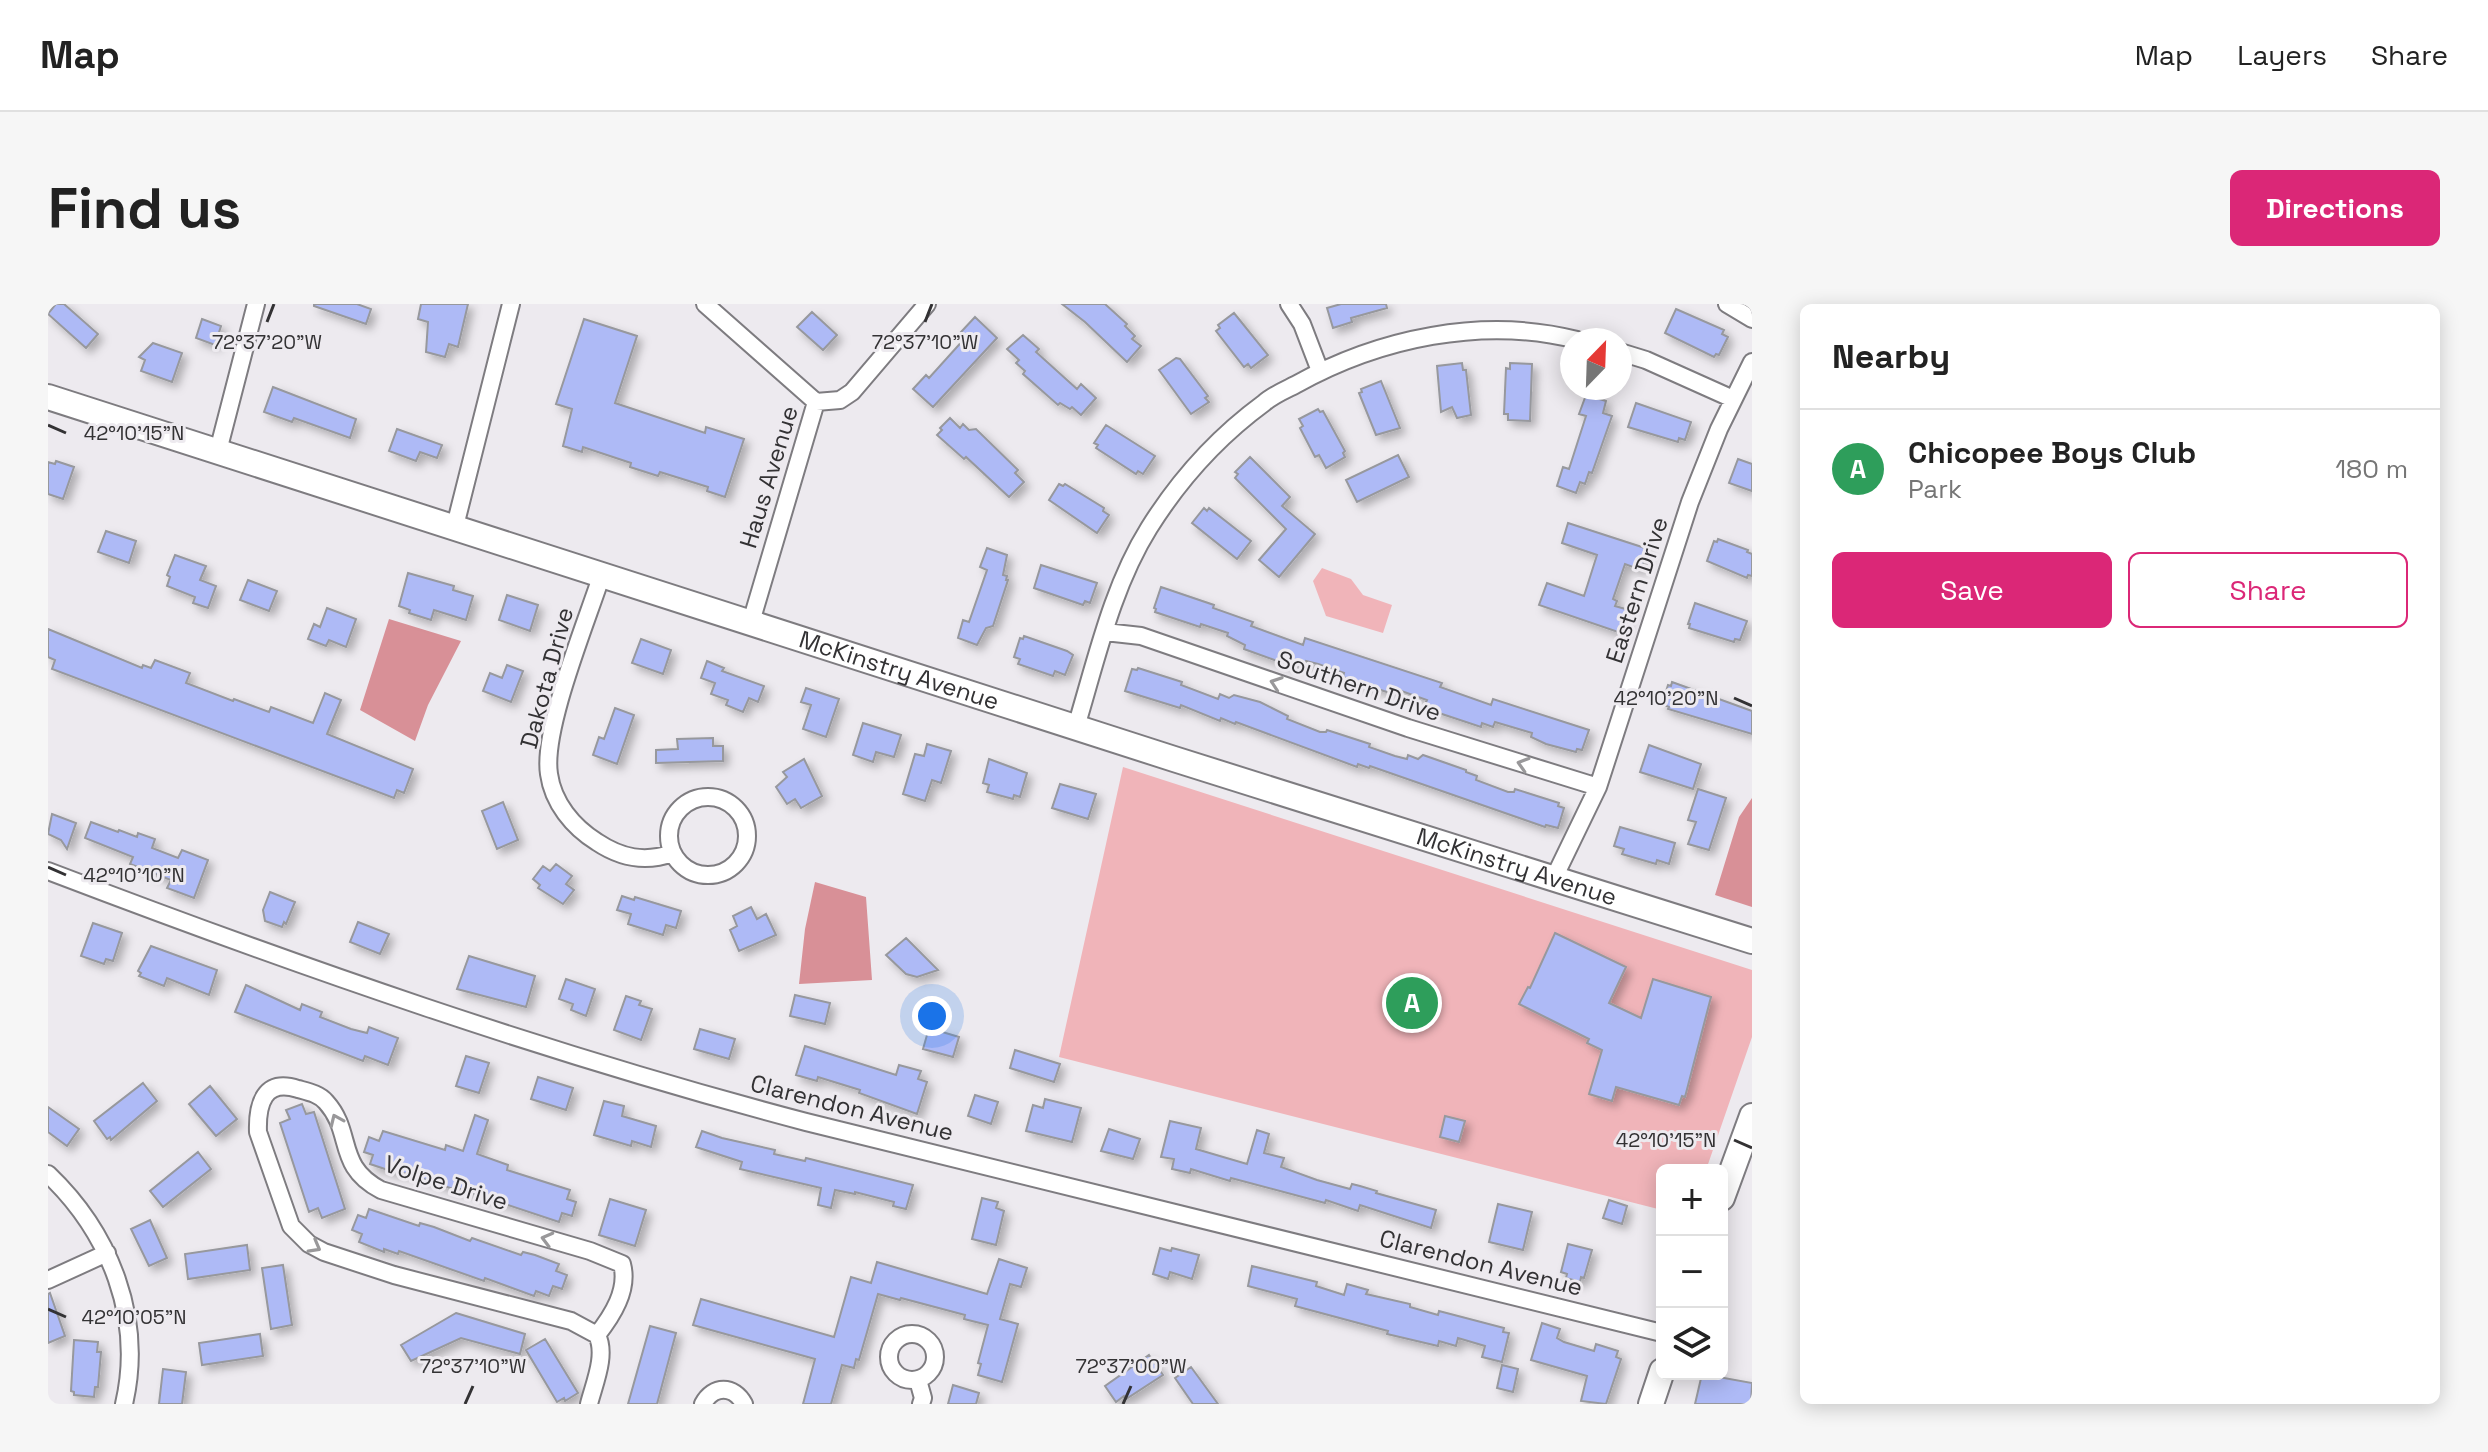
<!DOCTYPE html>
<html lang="en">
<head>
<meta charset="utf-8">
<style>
	body { margin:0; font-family:"Space Grotesk",sans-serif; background:#f6f6f6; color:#222 }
	.controls { position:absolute; right:24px; bottom:24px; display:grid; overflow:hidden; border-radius:12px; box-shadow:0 4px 20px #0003 }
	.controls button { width:72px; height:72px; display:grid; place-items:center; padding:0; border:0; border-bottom:2px solid #e0e0e0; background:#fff; color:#222; font:40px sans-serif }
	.compass { position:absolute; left:1512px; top:24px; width:72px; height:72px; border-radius:50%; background:#fff; box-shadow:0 4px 20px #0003; rotate:23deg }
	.you { position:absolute; left:884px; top:712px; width:28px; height:28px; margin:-20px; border:6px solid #fff; border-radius:50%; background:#1a73e8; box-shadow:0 0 0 12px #1a73e833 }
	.badge { display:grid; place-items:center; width:52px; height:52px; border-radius:50%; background:#db2777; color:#fff; font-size:26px; font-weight:700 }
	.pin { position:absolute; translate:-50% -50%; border:4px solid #fff; box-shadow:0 2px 8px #0006 }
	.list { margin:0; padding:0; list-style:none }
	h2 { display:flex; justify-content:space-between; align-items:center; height:104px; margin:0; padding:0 32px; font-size:34px }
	h2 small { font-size:26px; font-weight:400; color:#767676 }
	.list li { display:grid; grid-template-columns:52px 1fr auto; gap:24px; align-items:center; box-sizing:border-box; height:120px; padding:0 32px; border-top:2px solid #e0e0e0 }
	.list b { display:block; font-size:30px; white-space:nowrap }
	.list p { margin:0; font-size:26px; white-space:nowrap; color:#767676 }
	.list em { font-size:26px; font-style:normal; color:#767676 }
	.actions { display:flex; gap:16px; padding:24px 32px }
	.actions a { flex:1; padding:18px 0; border:2px solid #db2777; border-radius:12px; text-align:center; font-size:28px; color:#db2777 }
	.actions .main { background:#db2777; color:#fff }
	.icon { flex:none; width:44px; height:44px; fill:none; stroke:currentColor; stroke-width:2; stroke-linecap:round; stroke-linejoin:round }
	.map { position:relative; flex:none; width:1704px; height:1100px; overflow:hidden; border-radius:12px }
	header { display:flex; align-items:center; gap:48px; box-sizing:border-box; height:112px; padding:0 40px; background:#fff; border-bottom:2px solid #e0e0e0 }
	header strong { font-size:38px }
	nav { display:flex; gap:44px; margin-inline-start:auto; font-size:28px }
	.intro { display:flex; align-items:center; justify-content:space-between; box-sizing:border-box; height:192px; padding:0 48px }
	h1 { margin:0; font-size:56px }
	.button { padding:20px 36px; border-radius:12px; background:#db2777; color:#fff; font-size:28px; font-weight:700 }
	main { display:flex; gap:48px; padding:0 48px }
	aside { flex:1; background:#fff; border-radius:12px; box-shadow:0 4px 20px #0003 }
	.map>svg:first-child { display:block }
	.green { fill:#f0b4b9 }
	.forest { fill:#d89097 }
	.building { fill:#aebaf6; stroke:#97989d; stroke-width:2; filter:url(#shadow) }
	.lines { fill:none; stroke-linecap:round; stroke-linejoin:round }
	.street-casing { stroke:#7e7c80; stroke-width:20 }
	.secondary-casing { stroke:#7e7c80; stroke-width:28 }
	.street { stroke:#fff; stroke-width:16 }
	.secondary { stroke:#fff; stroke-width:24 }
	.oneway { stroke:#99989a }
	.ticks { fill:none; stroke:#333234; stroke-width:3 }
	.labels { text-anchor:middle; stroke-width:6; stroke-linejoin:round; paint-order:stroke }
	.street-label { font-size:24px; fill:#333234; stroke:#edeaef }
	.ticks-label { font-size:20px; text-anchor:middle; fill:#333234; stroke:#edeaef; stroke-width:6; stroke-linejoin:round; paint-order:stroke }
</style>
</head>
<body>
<header>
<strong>Map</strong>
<nav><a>Map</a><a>Layers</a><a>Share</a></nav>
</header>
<div class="intro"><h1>Find us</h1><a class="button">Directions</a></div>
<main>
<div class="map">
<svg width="1704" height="1100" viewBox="0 0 1704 1100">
	<defs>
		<filter id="shadow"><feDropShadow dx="5" dy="5" stdDeviation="4" flood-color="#0004"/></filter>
	</defs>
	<rect width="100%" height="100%" fill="#edeaef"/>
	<path class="green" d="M1274,264L1303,275L1315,291L1344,301L1335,329L1278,312L1265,277Z
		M1075,463L1704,666V733L1658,866H1614V906L1011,753Z"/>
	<path class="forest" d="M341,315L413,337L380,401L367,437L312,406Z
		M1704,494V603L1667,591L1691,513Z
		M767,578L818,593L824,676L751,680L757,625Z"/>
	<path class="building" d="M8,0H16L50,30L38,44L0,10Z
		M266,0H309L323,5L318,20L266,2Z
		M373,0H420L410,43L401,40L397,53L378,48L380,18L370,15Z
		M1014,0H1057L1079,20L1077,22L1087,32L1084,35L1093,42L1079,58L1037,18Z
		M1293,0H1338L1339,4L1303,14L1304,18L1285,24L1279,4Z
		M1628,5L1676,26L1674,30L1680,33L1671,51L1668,50L1666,53L1617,29Z
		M764,8L789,31L775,46L749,23Z
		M1186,9L1220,51L1203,64L1200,60L1196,63L1168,27L1172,24L1170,21Z
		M927,13L949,34L885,103L865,85L878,71L881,74L918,33L913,28Z
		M154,15L173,22L167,41L148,34Z
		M536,15L589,32L567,99L657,129L658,123L696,135L677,193L659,187L660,183L612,168L610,172L582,163L583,159L535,143L534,148L515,142L524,105L508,100Z
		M975,31L991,45L988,48L1029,85L1033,80L1048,94L1033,111L1024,103L1022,105L1012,99L1010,101L975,70L977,67L968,59L971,56L959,45Z
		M105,39L134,49L124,78L93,67L97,56L91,53Z
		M1128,54L1132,55L1160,92L1157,94L1161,98L1143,110L1111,66Z
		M1414,59L1415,66H1418L1423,111L1409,114L1404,103L1393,108L1389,62Z
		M1462,59L1484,60L1482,117L1460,116V110H1456L1458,64L1462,65Z
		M1333,77L1352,124L1328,131L1311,89L1314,88L1313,85Z
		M225,83L308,115L302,134L246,114L244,118L216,108Z
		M1538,91L1558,97L1555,109L1564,112L1544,169L1541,168L1537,180L1532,178L1528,189L1509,182L1515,163L1521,165L1538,112L1531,110Z
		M1588,99L1643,118L1637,136L1631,134L1630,138L1580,123Z
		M1270,105L1272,108L1275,107L1297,147L1295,149L1297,153L1278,164L1271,151L1267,153L1252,124L1255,122L1251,115Z
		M902,114L912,124L915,120L921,126L928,125L970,166L967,169L976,178L961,193L918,153L916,155L889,131L894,126L892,124Z
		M1058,121L1107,152L1095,170L1090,167L1088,170L1048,144L1050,141L1046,139Z
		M349,125L394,141L389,154L372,148L368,157L341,147Z
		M1350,151L1361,173L1309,198L1298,176Z
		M1202,153L1242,193L1234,202L1267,230L1231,273L1211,256L1238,225L1187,174L1190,170L1187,168Z
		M1690,155L1704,160V187L1681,179Z
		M8,157L26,163L15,195L0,190V158L7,160Z
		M1011,180L1015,182L1017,180L1056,204L1055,207L1061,211L1049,229L1001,196Z
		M1156,204L1159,207L1161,204L1203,237L1189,255L1144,219Z
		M1520,219L1600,245L1593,266L1577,260L1565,295L1569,297L1567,302L1581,306L1573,329L1491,301L1499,279L1536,292L1549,251L1514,239Z
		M58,227L88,237L81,259L50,248Z
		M1670,235L1700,246L1699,248L1704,250V272L1700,271L1699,274L1659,257L1666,237L1669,238Z
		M939,244L959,251L955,271L959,272L958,276H960L945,322L938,324L929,341L910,334L915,316L921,318L939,266L932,263Z
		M127,251L158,262L152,276L168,282L160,304L145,299L147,293L119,282L122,273L119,271Z
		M993,261L1049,279L1042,299L1037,297L1035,301L986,284Z
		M360,269L406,282L405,286L425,292L418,316L386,306L383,316L361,309L362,306L351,302Z
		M200,276L229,287L221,307L192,296Z
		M1113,283L1166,301L1165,304L1205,318L1203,322L1255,341L1257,334L1394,379L1392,383L1443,401L1445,395L1541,426L1534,446L1529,445L1528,448L1498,440L1483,433L1484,429L1447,418L1445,423L1434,419L1433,423L1388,408L1389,404L1377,400L1379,396L1345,384H1341L1339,388L1320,382L1295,373L1296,369L1270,360L1258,357L1256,362L1245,358L1243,362L1196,345L1197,341L1179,332L1180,329L1153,320L1152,323L1107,308L1108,305L1106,304Z
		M459,291L490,301L482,327L451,316Z
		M1647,299L1699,317L1692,336L1687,335L1686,338L1641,324L1642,320H1640Z
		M279,304L308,315L298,343L281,336L278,342L260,335L266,320L272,323Z
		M0,325L94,364L95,361L103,364L107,356L142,369L138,379L185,397L186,395L221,408L223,403L265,419L277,389L293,396L279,430L365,465L356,489L349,486L346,494L4,365L7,356L0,353Z
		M976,332L1019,347L1025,351L1017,371L1007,367L1005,372L970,360L972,355L966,353L972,334L975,335Z
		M593,335L623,346L615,370L584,359Z
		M659,357L676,364L674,367L716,382L710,398L701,394L695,408L678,401L680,396L663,390L667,379L653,374Z
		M459,361L475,367L463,398L435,387L442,369L454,374Z
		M1090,364L1134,378L1133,381L1170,395L1172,390L1181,394L1186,391L1212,398L1240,412L1239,415L1272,428H1278L1279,426L1322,440L1321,443L1347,452L1359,455L1360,451L1370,455L1375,451L1418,466V468L1429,472L1428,476L1460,488H1466L1467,485L1511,499L1510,502L1516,504L1510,524L1498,521L1497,523L1322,462L1321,464L1310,460L1309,463L1188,418L1187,420L1173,414L1172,417L1133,401L1132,404L1077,387L1084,365L1089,366Z
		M1624,378L1704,407V430L1620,405L1621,403L1614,400L1620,381L1623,382Z
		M758,384L791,395L778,433L755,425L763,401L753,398Z
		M567,404L586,411L569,460L545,451L551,433L556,435Z
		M815,419L853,431L846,453L828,448L825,458L805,451Z
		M665,434V442H675V457L608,459V446L630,445L629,435Z
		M879,440L903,447L893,479L884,476L877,497L855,490L867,450L876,452Z
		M1601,441L1653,460L1645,485L1592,468Z
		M756,455L774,492L753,504L747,495L739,500L728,483L739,473L735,468Z
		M941,455L979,469L972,493L966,491L965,495L939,488L941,481L935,479Z
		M1012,480L1048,490L1040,515L1004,504Z
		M1650,485L1678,494L1661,546L1640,540L1648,518L1640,516Z
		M455,498L470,536L449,545L434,507Z
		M4,510L28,519L19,545L13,536L0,530Z
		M43,518L70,528L71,526L89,533L90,529L107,535L104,544L130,554L134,546L160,556L146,594L119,584L123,576L82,560L85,553L37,534Z
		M1572,523L1627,539L1621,560L1609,556L1608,560L1574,550L1576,545L1566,542Z
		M508,560L524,572L518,580L526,586L515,600L490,584L492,581L485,575L495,562L502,567Z
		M222,588L247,598L238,620L236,618L234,623L217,617L215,606Z
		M574,592L586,596L587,593L633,607L628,624L618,621L615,631L580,620L583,610L569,606Z
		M703,603L709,615L718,610L728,631L691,647L682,626L689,622L685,612Z
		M310,618L341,630L332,650L302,638Z
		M45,619L74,629L65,657L58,655L56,660L33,652Z
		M1507,629L1578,663L1561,699L1593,714L1605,675L1663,693L1637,793L1634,792L1631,801L1568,783L1564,797L1541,790L1554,746L1539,739L1541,735L1471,700L1480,683L1482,684Z
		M858,634L890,666L869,673L858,670L838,651Z
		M103,642L169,666L161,691L119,674L116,682L91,672L93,669L90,667Z
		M421,652L487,672L478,703L409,685Z
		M518,675L547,685L538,712L523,706L525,700L511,695Z
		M198,681L252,706L254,700L274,708L272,713L303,725L319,729L321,723L350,734L340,761L317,752L315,757L187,708Z
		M747,691L782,699L777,720L742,712Z
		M578,692L593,697L591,701L604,705L593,736L566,726Z
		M881,724L911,733L905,753L875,745Z
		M652,725L687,735L681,755L646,745Z
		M757,742L848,771L851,761L873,767L870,775L879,778L869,810L811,789L812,786L770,773L769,777L748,771Z
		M967,746L1012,760L1006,778L962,764Z
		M418,752L441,759L431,789L408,782Z
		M490,773L525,784L518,806L483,795Z
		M95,779L109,797L63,836L62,833L59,835L46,817Z
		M162,782L189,815L168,832L141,800Z
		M927,791L950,798L943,820L920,812Z
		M997,795L1033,804L1024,838L978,827L985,801L995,804Z
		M556,797L576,802L574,812L608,822L603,843L584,837L583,842L546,831Z
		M254,800L258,810L266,808L297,905L274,914L270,904L261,908L232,819L242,815L238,806Z
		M0,803L31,825L19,842L0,828Z
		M427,811L440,816L429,850L460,861L459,866L522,886L519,895L528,898L524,912L514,909L511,918L412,885L411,887L361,870L346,868L322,860L325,851L316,848L321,833L331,837L335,827L397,846L398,841L415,847Z
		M1397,812L1417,817L1411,838L1392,833Z
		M1122,817L1153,824L1148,845L1199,860L1209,826L1221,830L1216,849L1236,854L1233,863L1269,876L1302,885L1304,880L1312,882L1329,887L1328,889L1388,906L1383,924L1312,901L1310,907L1278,896L1277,899L1183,874L1182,877L1143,865L1142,869L1124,865L1126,855L1113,853Z
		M1061,825L1092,835L1085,855L1053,847Z
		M654,827L674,834L727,846L726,850L757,857L758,854L865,881L858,905L845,902L846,898L807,888V890L787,886L783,904L770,901L773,884L692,865L694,858L648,843Z
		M150,848L163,865L115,903L102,887Z
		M934,894L950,898L948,904L956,907L948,941L924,935Z
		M562,895L598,906L587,942L551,931Z
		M1561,896L1579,902L1574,920L1555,914Z
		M1450,900L1484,908L1475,946L1441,938Z
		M321,905L371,922L372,919L386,923L422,937L424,934L473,951L475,948L487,951L511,960L508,967L519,971L514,985L505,982L501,992L488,987L486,992L437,974L436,977L351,947L350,950L336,945V948L311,938L314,930L304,926L310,911L318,914Z
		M102,916L119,954L101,962L83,925Z
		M1520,940L1544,946L1536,974L1533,973L1532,978L1518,974L1519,970L1513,968Z
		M199,941L202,966L140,975L137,950Z
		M1112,944L1123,947L1124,944L1151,951L1144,975L1122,968L1120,975L1105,970Z
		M951,955L979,964L973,983L962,980L952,1015L970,1020L954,1078L930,1071L933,1060L930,1059L940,1021L916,1015L917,1011L853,994L852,996L830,990L811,1056L808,1055L806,1064L794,1061L783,1100H755L767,1055L645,1021L653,995L786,1033L803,973L823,979L829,958L939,990Z
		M235,961L244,1021L223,1025L214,964Z
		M1204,962L1269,978L1268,982L1296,991L1299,980L1320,986L1318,990L1362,1000V1003L1390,1011L1391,1007L1456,1024L1455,1028L1461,1029L1454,1058L1434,1053L1437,1042L1410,1034L1408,1042L1391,1037L1390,1042L1339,1030L1340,1027L1247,1002L1249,995L1200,982Z
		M2,989L17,1032L0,1039V990Z
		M408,1009L477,1030L472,1050L413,1034L363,1057L353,1041Z
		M1494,1019L1512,1025L1509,1034L1516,1038L1546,1047L1548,1040L1570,1047L1568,1053L1573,1055L1558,1100L1533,1097L1539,1072L1483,1056Z
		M602,1022L628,1029L609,1100H580Z
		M212,1030L215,1052L154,1061L151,1039Z
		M497,1035L530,1089L517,1097L516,1094L509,1098L478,1046Z
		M26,1036L50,1038L49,1048H53L50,1083H47L46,1093L26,1091V1088L23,1087Z
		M1101,1051L1115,1071L1078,1095L1076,1092L1068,1098L1057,1082Z
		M1454,1061L1470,1065L1465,1088L1449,1084Z
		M1143,1063L1170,1100H1145L1127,1074Z
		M115,1065L138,1068L134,1100H111Z
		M1654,1070L1704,1079L1703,1100H1647Z
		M905,1081L931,1089L928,1100H900Z"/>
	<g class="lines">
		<g class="street-casing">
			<path id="street" d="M657,0L768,98
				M1241,0L1254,20L1272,67
				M1679,0L1704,15
				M1572,48L1598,56L1685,95
				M170,147L208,0
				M407,222L463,0
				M554,270C539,317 494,425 501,470C505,499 525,523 549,538C573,554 597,559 624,549
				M703,318L768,98L792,96L804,88L879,0
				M1057,328L1093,332L1360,424L1550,483
				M1028,423C1048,357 1064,283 1101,224C1131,176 1171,132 1216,99C1225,91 1237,86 1247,81C1331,34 1435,12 1529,36
				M621 532a39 39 0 1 1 78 0a39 39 0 1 1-78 0Z
				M0,567C249,662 500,750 758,818L1614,1029
				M1506,574L1550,483L1642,198L1671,125L1704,58
				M0,870C62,929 96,1014 76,1100
				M0,976L59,949
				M841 1053a23 23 0 1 1 46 0a23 23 0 1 1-46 0Z
				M870,1076L875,1094L873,1100
				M541,1100C546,1080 559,1051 549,1031C564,1012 581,986 574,960L542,947L333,886C287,862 306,829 278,798C271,790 261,788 250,785C216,774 209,800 210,828L243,922L261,940L276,948L346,971L523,1017L549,1031
				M655,1100C665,1081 686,1081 696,1100"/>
		</g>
		<g class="secondary-casing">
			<g id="secondary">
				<path id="s1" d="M0,93L1126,455L1704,637"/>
				<path d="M1674,894L1704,812"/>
				<path d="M1603,1100L1614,1067"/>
			</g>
		</g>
		<use href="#street" class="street"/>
		<use href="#secondary" class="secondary"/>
	</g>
	<defs><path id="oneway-chevron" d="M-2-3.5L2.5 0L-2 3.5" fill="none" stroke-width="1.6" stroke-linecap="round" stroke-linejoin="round" transform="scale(2)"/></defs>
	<g class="oneway">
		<use href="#oneway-chevron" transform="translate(1228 379) rotate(-161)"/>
		<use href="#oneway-chevron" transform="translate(1475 460) rotate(-163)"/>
		<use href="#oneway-chevron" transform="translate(288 816) rotate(-114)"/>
		<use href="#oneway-chevron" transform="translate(499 935) rotate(-165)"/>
		<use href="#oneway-chevron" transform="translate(267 943) rotate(29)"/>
	</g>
	<path class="ticks" d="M219,18L226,0M877,18L884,0M0,121L18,129M1686,394L1704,402M0,563L18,571M1686,836L1704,844M0,1005L18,1013M417,1100L425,1082M1075,1100L1083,1082"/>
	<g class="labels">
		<g class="street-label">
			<text transform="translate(721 173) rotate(-73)" y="8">Haus Avenue</text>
			<text transform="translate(1589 286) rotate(-72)" y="8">Eastern Drive</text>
			<text dy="8" stroke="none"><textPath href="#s1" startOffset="894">McKinstry Avenue</textPath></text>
			<text transform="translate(499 374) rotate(-75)" y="8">Dakota Drive</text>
			<text transform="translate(1311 382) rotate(19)" y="8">Southern Drive</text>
			<text dy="8" stroke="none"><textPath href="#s1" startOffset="1542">McKinstry Avenue</textPath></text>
			<text transform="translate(804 804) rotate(14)" y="8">Clarendon Avenue</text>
			<text transform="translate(398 879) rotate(18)" y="8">Volpe Drive</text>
			<text transform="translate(1433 959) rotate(14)" y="8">Clarendon Avenue</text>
		</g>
	</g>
	<g class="ticks-label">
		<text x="219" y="45">72°37'20"W</text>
		<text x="877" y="45">72°37'10"W</text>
		<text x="86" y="136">42°10'15"N</text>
		<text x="1618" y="401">42°10'20"N</text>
		<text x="86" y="578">42°10'10"N</text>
		<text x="1618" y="843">42°10'15"N</text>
		<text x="86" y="1020">42°10'05"N</text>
		<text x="425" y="1069">72°37'10"W</text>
		<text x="1083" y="1069">72°37'00"W</text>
	</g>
</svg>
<div class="controls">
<button>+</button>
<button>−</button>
<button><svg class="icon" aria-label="layers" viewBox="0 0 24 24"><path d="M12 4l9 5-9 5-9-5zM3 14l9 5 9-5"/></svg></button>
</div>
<svg class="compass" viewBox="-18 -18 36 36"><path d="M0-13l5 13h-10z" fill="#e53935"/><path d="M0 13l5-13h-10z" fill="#767676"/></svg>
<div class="you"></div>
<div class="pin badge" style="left:1364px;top:699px;background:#2e9e5b">A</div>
</div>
<aside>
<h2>Nearby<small></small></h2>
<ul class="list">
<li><span class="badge" style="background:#2e9e5b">A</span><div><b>Chicopee Boys Club</b><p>Park</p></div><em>180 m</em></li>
</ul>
<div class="actions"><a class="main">Save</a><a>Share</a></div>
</aside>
</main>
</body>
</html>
